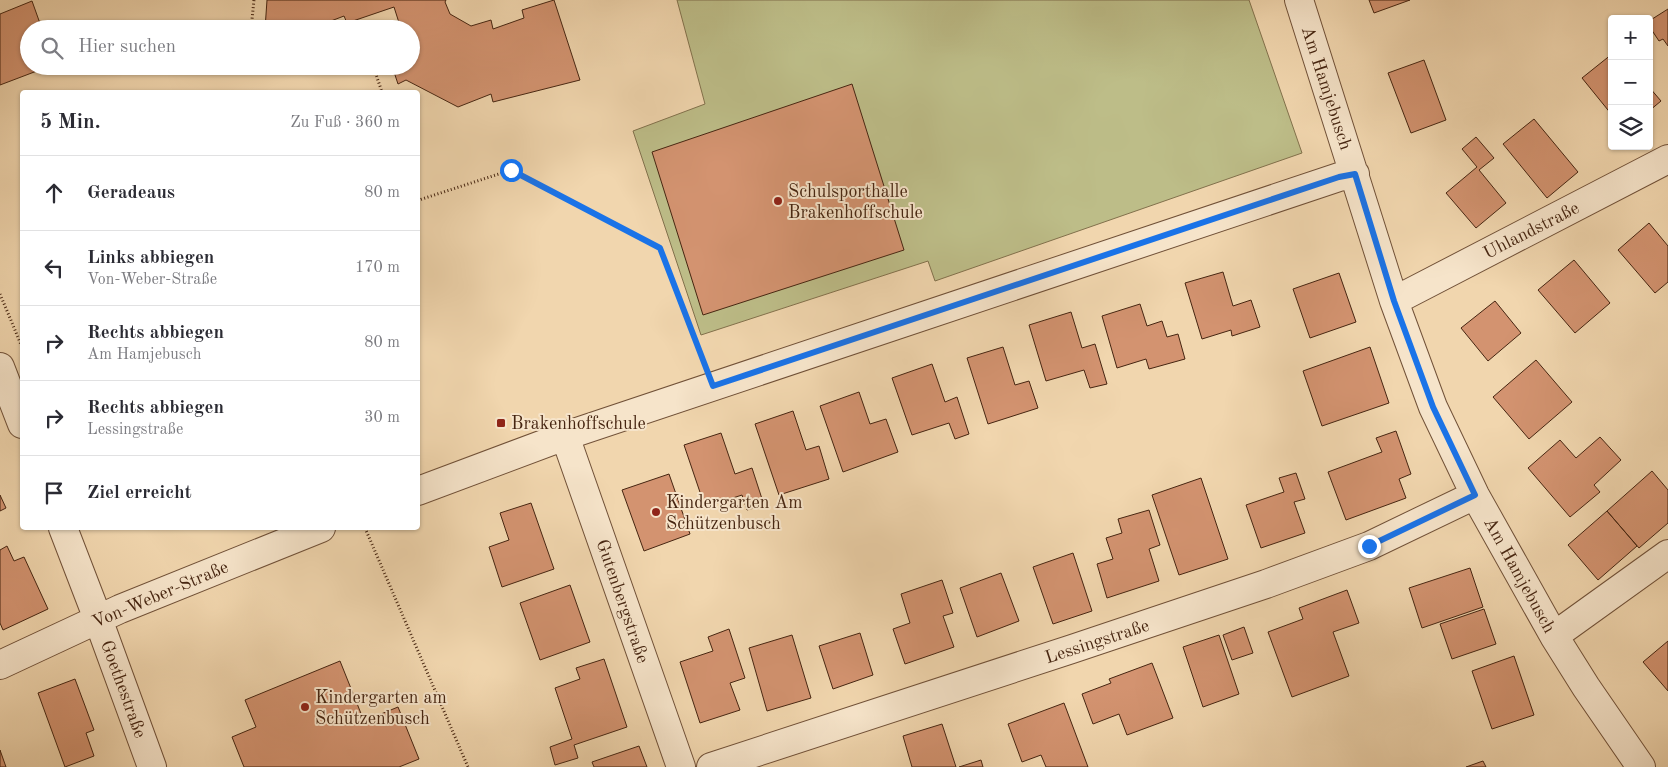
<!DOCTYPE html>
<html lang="de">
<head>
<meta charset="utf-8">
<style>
	body { margin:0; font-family:"Old Standard TT",serif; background:#f7f7f7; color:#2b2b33 }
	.controls { position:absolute; right:15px; top:15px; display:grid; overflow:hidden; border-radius:5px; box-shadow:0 1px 4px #0004 }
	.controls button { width:45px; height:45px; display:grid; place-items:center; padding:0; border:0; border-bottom:1px solid #e1e1e2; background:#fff; color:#2b2b33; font:25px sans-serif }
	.stop { position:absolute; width:15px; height:15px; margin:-11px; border:4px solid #1a73e8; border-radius:50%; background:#fff }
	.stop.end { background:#1a73e8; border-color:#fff; box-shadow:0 1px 5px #0008 }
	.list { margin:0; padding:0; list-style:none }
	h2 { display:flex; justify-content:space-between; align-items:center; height:65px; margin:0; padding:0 20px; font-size:21px }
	h2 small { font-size:16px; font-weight:400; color:#7c7c81 }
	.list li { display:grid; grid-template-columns:32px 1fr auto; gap:15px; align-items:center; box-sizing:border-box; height:75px; padding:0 20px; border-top:1px solid #e1e1e2 }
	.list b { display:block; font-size:19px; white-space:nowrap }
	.list p { margin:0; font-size:16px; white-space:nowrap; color:#7c7c81 }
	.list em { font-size:16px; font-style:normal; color:#7c7c81 }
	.icon { flex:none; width:28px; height:28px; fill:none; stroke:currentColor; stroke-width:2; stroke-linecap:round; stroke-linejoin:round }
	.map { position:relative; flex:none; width:1668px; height:767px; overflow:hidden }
	.search { position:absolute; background:#fff; box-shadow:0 1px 4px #0004; left:20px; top:20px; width:400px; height:55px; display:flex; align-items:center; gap:12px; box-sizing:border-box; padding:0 18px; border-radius:28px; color:#7c7c81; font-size:19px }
	.panel { position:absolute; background:#fff; box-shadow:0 1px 4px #0004; left:20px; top:90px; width:400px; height:440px; border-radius:5px }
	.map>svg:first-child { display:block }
	.green { fill:#bdbd88; stroke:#82714c }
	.building { fill:#d39370; stroke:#462511 }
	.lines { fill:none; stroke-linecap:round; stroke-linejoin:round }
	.street-casing { stroke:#715138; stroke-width:30 }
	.path { stroke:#462511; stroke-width:3; stroke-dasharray:1 2.5; stroke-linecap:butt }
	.street { stroke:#f6e4ca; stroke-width:28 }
	.route { stroke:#1a73e8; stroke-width:6 }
	.poi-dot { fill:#8f2418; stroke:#f6e4ca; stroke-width:2 }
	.labels { text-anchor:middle; stroke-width:4; stroke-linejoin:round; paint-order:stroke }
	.street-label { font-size:18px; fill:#462511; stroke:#f6e4ca }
	.poi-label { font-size:18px; fill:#462511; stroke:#f6e4ca; text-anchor:start }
</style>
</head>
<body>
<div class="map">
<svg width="1668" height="767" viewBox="0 0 1668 767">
	<rect width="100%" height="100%" fill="#f1d6ae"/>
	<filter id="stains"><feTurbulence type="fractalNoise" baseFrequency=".004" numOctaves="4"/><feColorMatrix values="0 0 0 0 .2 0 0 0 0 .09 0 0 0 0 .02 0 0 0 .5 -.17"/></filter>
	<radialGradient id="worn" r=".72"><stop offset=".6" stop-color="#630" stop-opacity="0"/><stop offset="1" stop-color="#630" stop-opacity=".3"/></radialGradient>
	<path class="green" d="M677,0H1249L1302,153L935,281L928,261L701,335L633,131L705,104Z"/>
	<path class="building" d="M267,0H446L445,2L450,14L471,26L491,20L493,29L524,18L522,10L554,0L580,80L493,102L491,94L458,107L406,80L398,84L392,66H411V29H401L394,7L347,23L344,16L310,29H265Z
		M1369,0H1410L1374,13Z
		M32,1L42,29H29V66H50L0,85V14Z
		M1668,9V46L1663,39L1659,41L1649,26V21Z
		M1612,54V115L1582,78Z
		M1424,60L1446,120L1411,133L1388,73Z
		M852,84L904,250L703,315L652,152Z
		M1649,87L1661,101L1649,111Z
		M1534,119L1578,172L1547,198L1503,144Z
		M1476,137L1494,158L1479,170L1506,203L1476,228L1446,193L1477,167L1462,149Z
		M1649,223L1668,246V282L1655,293L1618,250Z
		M1574,260L1610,303L1575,333L1538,290Z
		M1223,272L1233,306L1251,300L1260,327L1232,336L1231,330L1202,339L1185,283Z
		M1339,273L1356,322L1310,338L1293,289Z
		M1495,301L1521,333L1488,361L1461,328Z
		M1140,304L1147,326L1162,321L1167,337L1178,334L1185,359L1149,369L1146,359L1117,368L1102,316Z
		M1071,312L1082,348L1095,344L1107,384L1090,388L1084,370L1046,381L1029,325Z
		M1003,347L1015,385L1029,381L1038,408L988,424L967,358Z
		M1370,347L1389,403L1322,426L1303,371Z
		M1536,360L1572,402L1529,439L1493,397Z
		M932,364L945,402L957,397L969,434L955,439L949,423L912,435L892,378Z
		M859,392L870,424L886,419L898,452L843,472L820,406Z
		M793,411L806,450L819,446L829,479L779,495L755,424Z
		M1396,431L1411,474L1399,479L1406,498L1346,520L1328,472L1382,452L1376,438Z
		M721,433L735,474L752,468L764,505L747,510L742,495L705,507L684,445Z
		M1600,437L1621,460L1594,485L1600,492L1570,517L1528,468L1560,440L1576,458Z
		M1652,471L1668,490V523L1639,548L1607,511Z
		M1296,473L1305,499L1294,502L1305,533L1261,548L1246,505L1284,492L1279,478Z
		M669,474L690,534L644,551L622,490Z
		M1201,478L1228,559L1179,575L1152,495Z
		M0,495L6,508L0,511Z
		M531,503L554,569L502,587L489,547L509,540L500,513Z
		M1149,510L1160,545L1149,549L1159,581L1107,598L1097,564L1113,559L1106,538L1122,533L1118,519Z
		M1607,511L1637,546L1598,580L1568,545Z
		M7,546L14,561L24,557L48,609L3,630L0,623V550Z
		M1073,553L1092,611L1053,624L1033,567Z
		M1470,568L1483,607L1422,628L1409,588Z
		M1001,573L1019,621L977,637L960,588Z
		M942,580L953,613L943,616L954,647L905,664L893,629L910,623L901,594Z
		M570,585L590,642L540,660L520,603Z
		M1347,590L1359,623L1333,632L1349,676L1292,697L1268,632L1303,619L1299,608Z
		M1484,609L1496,644L1452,659L1440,624Z
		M1244,627L1253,653L1232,660L1223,635Z
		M729,629L745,678L730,683L740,710L700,723L680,662L713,651L708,637Z
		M860,633L873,675L833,689L819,646Z
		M792,635L811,698L767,711L749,648Z
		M1219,635L1239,694L1203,707L1183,647Z
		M1668,641V691L1643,662Z
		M1514,656L1534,715L1492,729L1472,671Z
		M604,659L627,727L574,745L578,758L555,765L550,747L572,739L555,688L580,679L576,668Z
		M340,661L364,721L398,707L419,759L399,767H244L232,737L256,727L245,700Z
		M1152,663L1173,718L1127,735L1119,714L1093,724L1082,694L1111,683L1109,679Z
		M75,679L94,730L86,733L94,756L65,767L38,693Z
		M1064,703L1088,767H1046L1041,755L1022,762L1008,724Z
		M942,724L956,767H912L903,736Z
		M639,746L647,767H594L592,762Z
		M0,750L6,767H0Z
		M981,760L983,767H959Z
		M1483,761L1486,767H1466Z"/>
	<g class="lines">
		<g class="street-casing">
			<path id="street" d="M1299,0L1394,301L1433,407L1475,495L1554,636L1586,687L1641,767
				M1394,301L1668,159
				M0,367L22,424
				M565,436L681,767
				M418,491L565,436L1339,177L1355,174
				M63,528L98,619L152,767
				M1554,636L1668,554
				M0,665L120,609L321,528
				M711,767L1072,649L1266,584L1369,546L1475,495"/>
		</g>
		<path class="path" d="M251,29L254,0
			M373,66L382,92
			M418,195L419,200L511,170L660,248L704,362
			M0,294L22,347
			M365,528L468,767"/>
		<use href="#street" class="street"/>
	</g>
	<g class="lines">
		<path class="route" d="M511,170L660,248L713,386L1339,177L1355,174L1394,301L1433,407L1475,495L1369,546"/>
	</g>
	<g class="poi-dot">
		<circle cx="778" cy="201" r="5"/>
		<rect x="496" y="418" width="10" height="10" rx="2.5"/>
		<circle cx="656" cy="512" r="5"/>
		<circle cx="305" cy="707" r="5"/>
	</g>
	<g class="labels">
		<g class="street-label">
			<text transform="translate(1327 88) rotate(72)" y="6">Am Hamjebusch</text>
			<text transform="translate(1531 230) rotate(-27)" y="6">Uhlandstraße</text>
			<text transform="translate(1520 575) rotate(61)" y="6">Am Hamjebusch</text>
			<text transform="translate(160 594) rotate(-23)" y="6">Von-Weber-Straße</text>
			<text transform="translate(623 601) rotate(71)" y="6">Gutenbergstraße</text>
			<text transform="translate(1097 641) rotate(-18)" y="6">Lessingstraße</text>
			<text transform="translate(124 689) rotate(70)" y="6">Goethestraße</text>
		</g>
		<g class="poi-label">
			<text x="788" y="197">Schulsporthalle<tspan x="788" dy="21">Brakenhoffschule</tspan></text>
			<text x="511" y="429">Brakenhoffschule</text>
			<text x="666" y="508">Kindergarten Am<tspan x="666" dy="21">Schützenbusch</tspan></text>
			<text x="315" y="703">Kindergarten am<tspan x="315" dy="21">Schützenbusch</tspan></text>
		</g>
	</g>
	<rect width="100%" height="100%" filter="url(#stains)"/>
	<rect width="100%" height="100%" fill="url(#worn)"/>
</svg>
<div class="controls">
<button>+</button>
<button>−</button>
<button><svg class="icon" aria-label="layers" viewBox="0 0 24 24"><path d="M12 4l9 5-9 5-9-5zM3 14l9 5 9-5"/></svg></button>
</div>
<div class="stop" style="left:511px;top:170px"></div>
<div class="stop end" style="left:1369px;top:546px"></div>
<div class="search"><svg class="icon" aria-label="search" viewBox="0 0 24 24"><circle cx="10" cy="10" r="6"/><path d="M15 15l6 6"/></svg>Hier suchen</div>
<section class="panel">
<h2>5 Min.<small>Zu Fuß · 360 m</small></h2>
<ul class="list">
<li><svg class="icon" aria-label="ahead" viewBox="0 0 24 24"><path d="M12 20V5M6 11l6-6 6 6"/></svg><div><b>Geradeaus</b></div><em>80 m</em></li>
<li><svg class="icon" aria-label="left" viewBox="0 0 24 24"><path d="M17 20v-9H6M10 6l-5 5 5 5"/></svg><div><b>Links abbiegen</b><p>Von-Weber-Straße</p></div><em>170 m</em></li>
<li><svg class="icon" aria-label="right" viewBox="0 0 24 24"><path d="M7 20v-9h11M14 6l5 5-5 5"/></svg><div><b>Rechts abbiegen</b><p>Am Hamjebusch</p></div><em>80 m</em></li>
<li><svg class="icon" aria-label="right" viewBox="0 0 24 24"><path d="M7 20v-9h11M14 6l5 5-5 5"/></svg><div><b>Rechts abbiegen</b><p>Lessingstraße</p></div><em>30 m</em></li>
<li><svg class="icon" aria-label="arrive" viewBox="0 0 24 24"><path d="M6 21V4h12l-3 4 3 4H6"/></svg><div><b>Ziel erreicht</b></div></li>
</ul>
</section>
</div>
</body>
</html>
